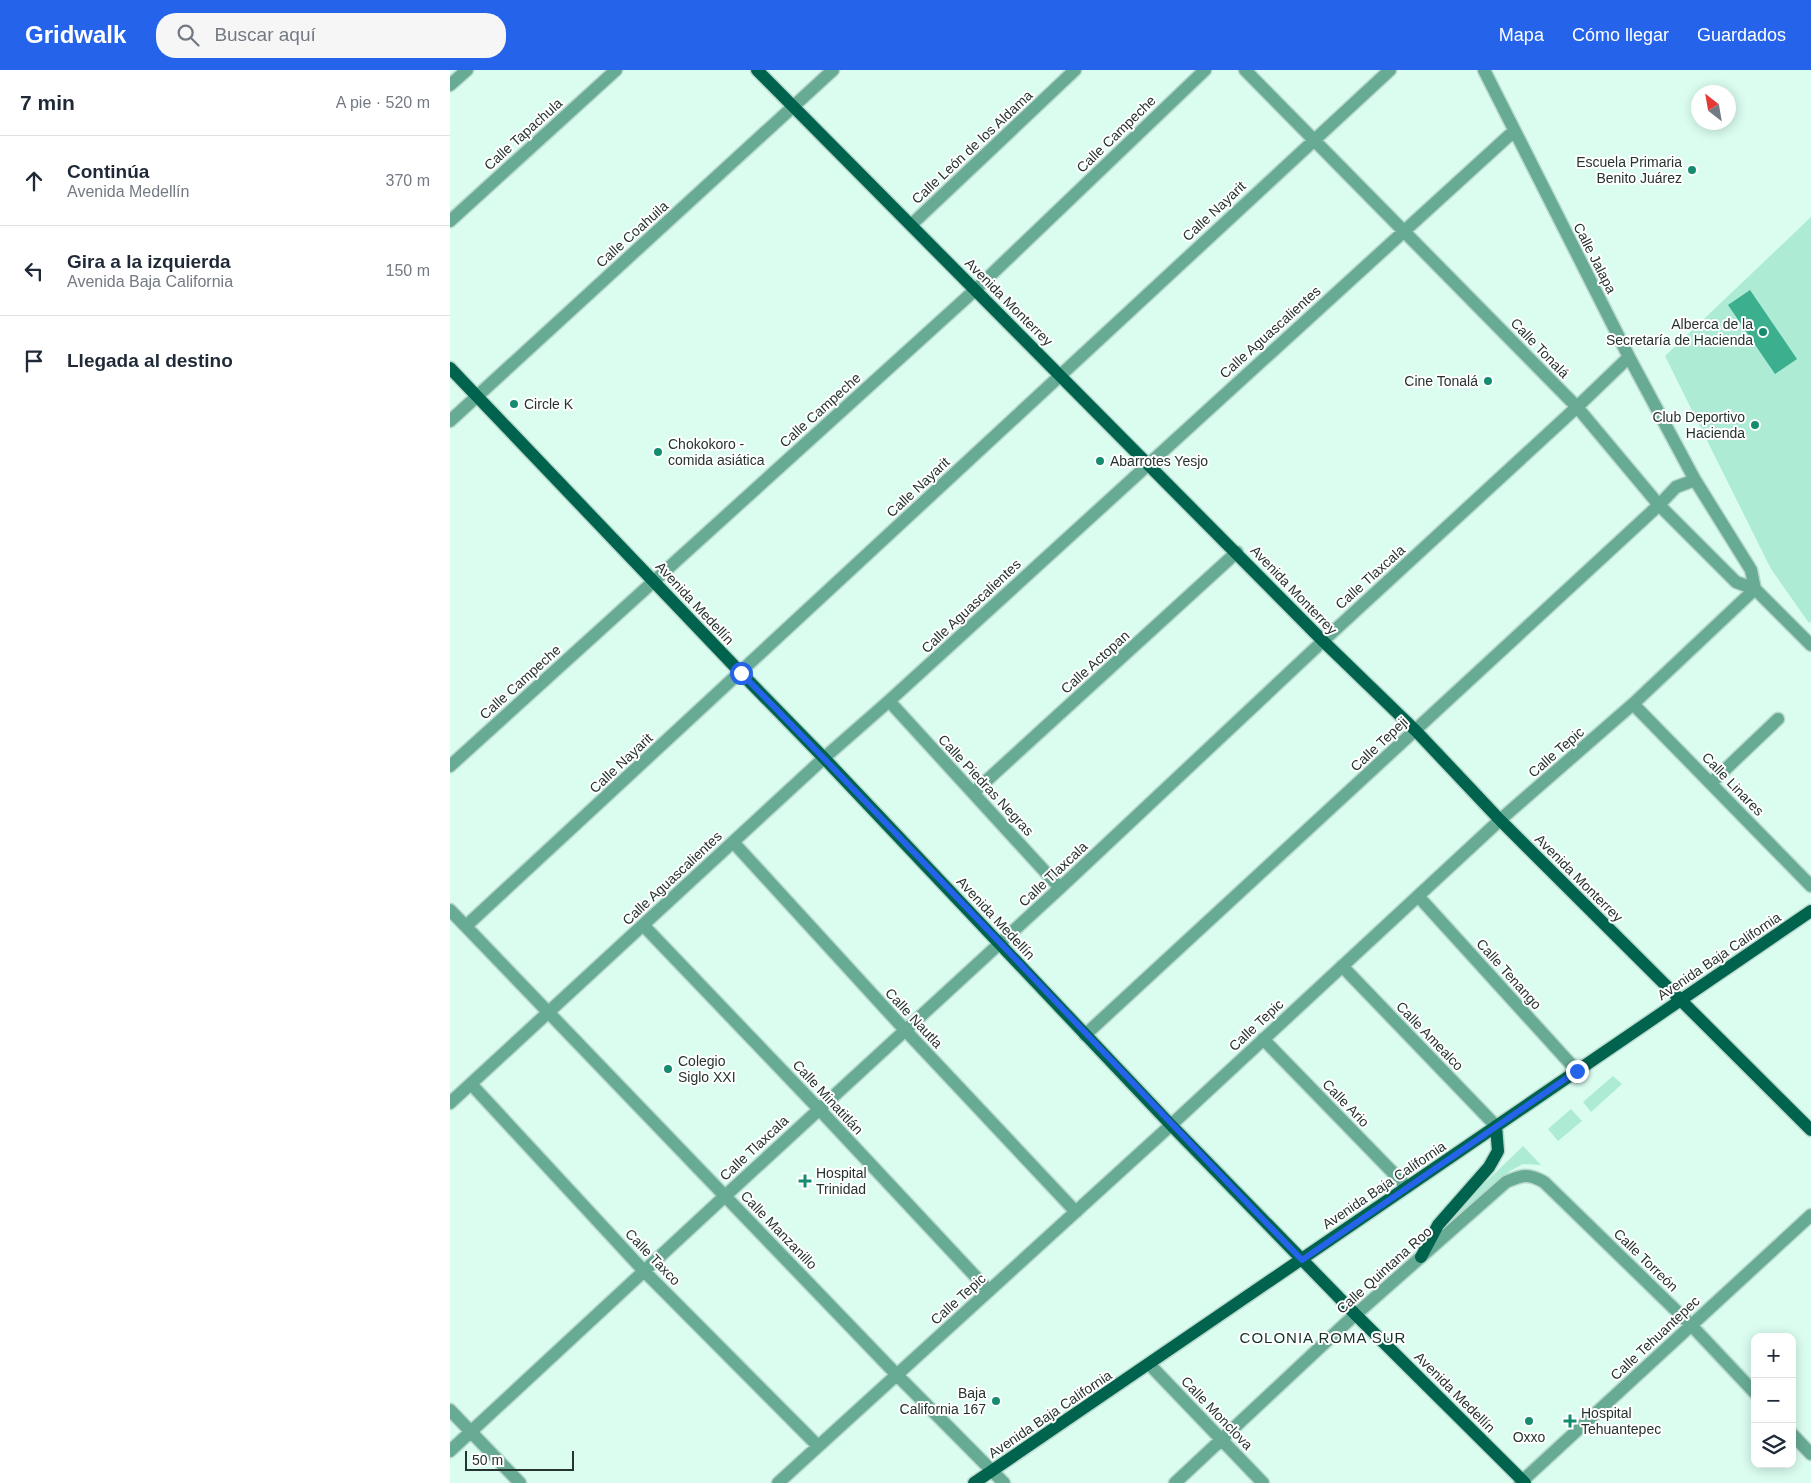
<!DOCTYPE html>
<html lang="es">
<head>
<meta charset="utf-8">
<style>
	body { margin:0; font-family:Helvetica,sans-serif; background:#f6f6f7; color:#1f2937 }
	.controls { position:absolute; right:15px; bottom:15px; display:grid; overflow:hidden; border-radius:10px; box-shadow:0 2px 12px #0003 }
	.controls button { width:45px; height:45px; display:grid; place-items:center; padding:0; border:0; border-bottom:1px solid #e0e1e3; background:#fff; color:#1f2937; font:25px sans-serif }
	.compass { position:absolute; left:1241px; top:15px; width:45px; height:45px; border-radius:50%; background:#fff; box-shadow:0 2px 12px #0003; rotate:329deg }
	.scale { position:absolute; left:15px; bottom:12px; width:109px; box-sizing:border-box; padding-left:5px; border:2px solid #26342f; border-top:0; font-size:14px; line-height:18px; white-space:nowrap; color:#26342f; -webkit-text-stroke:4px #fff; paint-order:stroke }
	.stop { position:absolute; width:15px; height:15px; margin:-11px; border:4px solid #2563eb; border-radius:50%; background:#fff }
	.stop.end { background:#2563eb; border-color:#fff; box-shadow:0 1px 5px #0008 }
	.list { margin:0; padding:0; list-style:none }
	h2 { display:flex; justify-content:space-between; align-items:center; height:65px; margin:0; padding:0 20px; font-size:21px }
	h2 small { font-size:16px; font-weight:400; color:#747a83 }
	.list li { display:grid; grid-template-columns:32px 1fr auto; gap:15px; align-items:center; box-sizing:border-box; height:90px; padding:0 20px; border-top:1px solid #e0e1e3 }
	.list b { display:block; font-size:19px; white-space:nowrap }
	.list p { margin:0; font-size:16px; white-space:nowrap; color:#747a83 }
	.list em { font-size:16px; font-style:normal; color:#747a83 }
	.icon { flex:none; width:28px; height:28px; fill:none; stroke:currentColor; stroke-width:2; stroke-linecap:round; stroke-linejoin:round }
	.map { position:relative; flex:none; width:1361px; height:1413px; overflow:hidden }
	header { display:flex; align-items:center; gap:30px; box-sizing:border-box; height:70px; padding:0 25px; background:#2563eb; color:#fff }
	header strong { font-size:24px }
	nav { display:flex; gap:28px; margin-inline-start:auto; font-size:18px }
	.search { width:350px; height:45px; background:#f6f6f7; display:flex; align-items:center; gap:12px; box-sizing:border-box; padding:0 18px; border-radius:20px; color:#747a83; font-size:19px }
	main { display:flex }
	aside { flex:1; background:#fff }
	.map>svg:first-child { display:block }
	.green { fill:#adebd5 }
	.water { fill:#3caf8e }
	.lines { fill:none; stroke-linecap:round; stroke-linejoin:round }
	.street-casing { stroke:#bad9cd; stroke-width:15 }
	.primary-casing { stroke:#bad9cd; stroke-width:15 }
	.street { stroke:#67ab95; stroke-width:12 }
	.primary { stroke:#00634d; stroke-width:12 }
	.route { stroke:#2563eb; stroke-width:6 }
	.poi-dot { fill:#158c6f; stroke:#fff; stroke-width:2 }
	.labels { text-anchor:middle; stroke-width:4; stroke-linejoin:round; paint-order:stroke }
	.street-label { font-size:14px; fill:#26342f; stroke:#fff }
	.poi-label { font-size:14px; fill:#26342f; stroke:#fff; text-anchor:start }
	.neighbourhood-label { font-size:15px; letter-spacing:1px; fill:#133127; stroke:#fff }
</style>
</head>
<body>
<header>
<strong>Gridwalk</strong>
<div class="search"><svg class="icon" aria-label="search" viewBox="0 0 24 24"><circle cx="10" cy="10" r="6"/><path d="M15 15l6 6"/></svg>Buscar aquí</div>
<nav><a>Mapa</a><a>Cómo llegar</a><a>Guardados</a></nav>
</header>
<main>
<aside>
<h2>7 min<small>A pie · 520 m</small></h2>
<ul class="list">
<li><svg class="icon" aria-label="ahead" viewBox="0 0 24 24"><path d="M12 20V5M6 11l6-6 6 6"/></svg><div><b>Continúa</b><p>Avenida Medellín</p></div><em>370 m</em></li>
<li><svg class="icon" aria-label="left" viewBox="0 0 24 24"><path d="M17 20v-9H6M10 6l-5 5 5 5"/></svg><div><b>Gira a la izquierda</b><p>Avenida Baja California</p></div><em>150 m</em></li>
<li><svg class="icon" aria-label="arrive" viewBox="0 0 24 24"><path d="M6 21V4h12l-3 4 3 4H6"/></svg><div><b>Llegada al destino</b></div></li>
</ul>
</aside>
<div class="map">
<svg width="1361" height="1413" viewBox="0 0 1361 1413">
	<rect width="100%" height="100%" fill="#dafdf0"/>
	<path class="green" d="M1361,147V551L1359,553L1321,499L1215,286Z
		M1163,1006L1172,1014L1141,1042L1133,1032Z
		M1121,1039L1132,1051L1108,1071L1098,1059Z
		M1073,1076L1091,1095L1073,1094L1060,1101L974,1179L998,1149Z"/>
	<path class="water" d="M1300,220L1347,289L1325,304L1278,235Z"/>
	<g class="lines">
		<g class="street-casing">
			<path id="street" d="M795,0L1127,337L1209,435L1286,512L1305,519L1361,575
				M1034,0L1179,287L1245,410L1301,500L1305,519
				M0,15L17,0
				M0,151L166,0
				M461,155L625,0
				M0,351L383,0
				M439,631L610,818
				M1183,634L1361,816
				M0,696L525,220L755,0
				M1261,713L1328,649
				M523,723L787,482
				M283,772L455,960L626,1142
				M968,826L1127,1001
				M0,840L447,1305L554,1413
				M193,855L369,1039L539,1221
				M16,856L940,0
				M892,896L1046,1056
				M635,965L1209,435L1226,417L1245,410
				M813,969L957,1117
				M21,1014L194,1201L368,1376
				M0,1033L374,688L439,631L1064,61
				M699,1294L813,1413
				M0,1340L70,1413
				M1342,1364L1361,1384
				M0,1381L275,1126L610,818L873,571L1127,337L1179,287
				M328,1413L721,1055L1050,750L1183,634L1305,519
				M725,1413L896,1253L1056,1112C1072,1105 1078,1103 1094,1112L1241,1255L1305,1323
				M1070,1413L1361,1145"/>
		</g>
		<g class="primary-casing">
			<path id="primary" d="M307,0L873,571L966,661L1050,750L1361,1060
				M0,298L291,603L374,688L721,1055L906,1245L1075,1413
				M971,1187L988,1155L1039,1097L1048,1081L1046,1056
				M524,1413L1361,841"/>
		</g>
		<use href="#street" class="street"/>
		<use href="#primary" class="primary"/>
	</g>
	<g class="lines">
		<path class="route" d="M291,603C480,796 664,995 852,1190L1127,1001"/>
	</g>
	<g class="poi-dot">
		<circle cx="1242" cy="100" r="5"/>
		<circle cx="1313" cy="262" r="5"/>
		<circle cx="1038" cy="311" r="5"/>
		<circle cx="64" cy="334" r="5"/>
		<circle cx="1305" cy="355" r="5"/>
		<circle cx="208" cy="382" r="5"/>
		<circle cx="650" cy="391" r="5"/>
		<circle cx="218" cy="999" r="5"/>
		<path d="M352.5 1103.5h5v5h5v5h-5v5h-5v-5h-5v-5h5z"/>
		<circle cx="546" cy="1331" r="5"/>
		<circle cx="1079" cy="1351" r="5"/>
		<path d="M1117.5 1343.5h5v5h5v5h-5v5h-5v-5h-5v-5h5z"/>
	</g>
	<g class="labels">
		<g class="street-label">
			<text transform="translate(73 64) rotate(-42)" y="5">Calle Tapachula</text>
			<text transform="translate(666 64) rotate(-44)" y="5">Calle Campeche</text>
			<text transform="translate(522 77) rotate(-43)" y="5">Calle León de los Aldama</text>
			<text transform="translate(764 141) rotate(-43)" y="5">Calle Nayarit</text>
			<text transform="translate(182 164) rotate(-42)" y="5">Calle Coahuila</text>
			<text transform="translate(1145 188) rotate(63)" y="5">Calle Jalapa</text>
			<text transform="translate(559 232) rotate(45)" y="5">Avenida Monterrey</text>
			<text transform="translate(820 262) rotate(-42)" y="5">Calle Aguascalientes</text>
			<text transform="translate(1090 278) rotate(46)" y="5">Calle Tonalá</text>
			<text transform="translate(370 340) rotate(-42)" y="5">Calle Campeche</text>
			<text transform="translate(468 417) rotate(-43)" y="5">Calle Nayarit</text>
			<text transform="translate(920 507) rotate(-42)" y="5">Calle Tlaxcala</text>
			<text transform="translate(844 520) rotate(46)" y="5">Avenida Monterrey</text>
			<text transform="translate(245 533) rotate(47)" y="5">Avenida Medellín</text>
			<text transform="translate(521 536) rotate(-43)" y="5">Calle Aguascalientes</text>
			<text transform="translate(645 592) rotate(-42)" y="5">Calle Actopan</text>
			<text transform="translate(70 612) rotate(-42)" y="5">Calle Campeche</text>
			<text transform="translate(929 674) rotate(-43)" y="5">Calle Tepeji</text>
			<text transform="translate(1106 682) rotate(-41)" y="5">Calle Tepic</text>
			<text transform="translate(171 693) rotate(-43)" y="5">Calle Nayarit</text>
			<text transform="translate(1283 714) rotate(46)" y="5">Calle Linares</text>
			<text transform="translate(536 715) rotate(47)" y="5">Calle Piedras Negras</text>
			<text transform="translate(603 804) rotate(-43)" y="5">Calle Tlaxcala</text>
			<text transform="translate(222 808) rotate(-43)" y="5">Calle Aguascalientes</text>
			<text transform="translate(1129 808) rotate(45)" y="5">Avenida Monterrey</text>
			<text transform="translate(546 848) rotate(47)" y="5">Avenida Medellín</text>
			<text transform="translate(1269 886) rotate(-34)" y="5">Avenida Baja California</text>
			<text transform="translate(1059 904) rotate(48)" y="5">Calle Tenango</text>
			<text transform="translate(464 948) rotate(47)" y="5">Calle Nautla</text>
			<text transform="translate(806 955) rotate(-43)" y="5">Calle Tepic</text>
			<text transform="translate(980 966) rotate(46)" y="5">Calle Amealco</text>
			<text transform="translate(378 1027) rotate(47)" y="5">Calle Minatitlán</text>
			<text transform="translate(896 1033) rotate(46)" y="5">Calle Ario</text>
			<text transform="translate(304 1078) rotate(-43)" y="5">Calle Tlaxcala</text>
			<text transform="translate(934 1115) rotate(-34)" y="5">Avenida Baja California</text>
			<text transform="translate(329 1160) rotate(46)" y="5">Calle Manzanillo</text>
			<text transform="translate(203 1187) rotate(46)" y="5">Calle Taxco</text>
			<text transform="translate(1196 1190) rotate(44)" y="5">Calle Torreón</text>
			<text transform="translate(934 1200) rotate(-42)" y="5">Calle Quintana Roo</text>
			<text transform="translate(508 1229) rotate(-42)" y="5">Calle Tepic</text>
			<text transform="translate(1205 1268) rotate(-43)" y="5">Calle Tehuantepec</text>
			<text transform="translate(1005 1322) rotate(45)" y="5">Avenida Medellín</text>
			<text transform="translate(767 1343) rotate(46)" y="5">Calle Monclova</text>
			<text transform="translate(600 1344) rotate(-34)" y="5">Avenida Baja California</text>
		</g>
		<g class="poi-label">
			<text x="1232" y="97" text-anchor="end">Escuela Primaria<tspan x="1232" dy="16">Benito Juárez</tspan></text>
			<text x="1303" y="259" text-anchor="end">Alberca de la<tspan x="1303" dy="16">Secretaría de Hacienda</tspan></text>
			<text x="1028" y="316" text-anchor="end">Cine Tonalá</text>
			<text x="74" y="339">Circle K</text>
			<text x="1295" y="352" text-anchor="end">Club Deportivo<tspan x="1295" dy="16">Hacienda</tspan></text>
			<text x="218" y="379">Chokokoro -<tspan x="218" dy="16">comida asiática</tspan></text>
			<text x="660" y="396">Abarrotes Yesjo</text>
			<text x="228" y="996">Colegio<tspan x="228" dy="16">Siglo XXI</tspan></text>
			<text x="366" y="1108">Hospital<tspan x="366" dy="16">Trinidad</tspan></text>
			<text x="536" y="1328" text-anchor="end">Baja<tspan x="536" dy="16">California 167</tspan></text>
			<text x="1131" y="1348">Hospital<tspan x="1131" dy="16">Tehuantepec</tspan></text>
			<text x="1079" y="1372" text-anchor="middle">Oxxo</text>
		</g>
		<g class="neighbourhood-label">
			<text x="873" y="1273">COLONIA ROMA SUR</text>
		</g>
	</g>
</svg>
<div class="controls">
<button>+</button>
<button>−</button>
<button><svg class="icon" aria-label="layers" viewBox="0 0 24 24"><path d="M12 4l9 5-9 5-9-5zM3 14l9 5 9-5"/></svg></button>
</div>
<svg class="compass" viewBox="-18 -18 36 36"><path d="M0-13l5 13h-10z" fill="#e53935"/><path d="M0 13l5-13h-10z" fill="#747a83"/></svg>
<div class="scale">50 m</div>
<div class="stop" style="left:291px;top:603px"></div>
<div class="stop end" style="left:1127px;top:1001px"></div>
</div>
</main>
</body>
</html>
